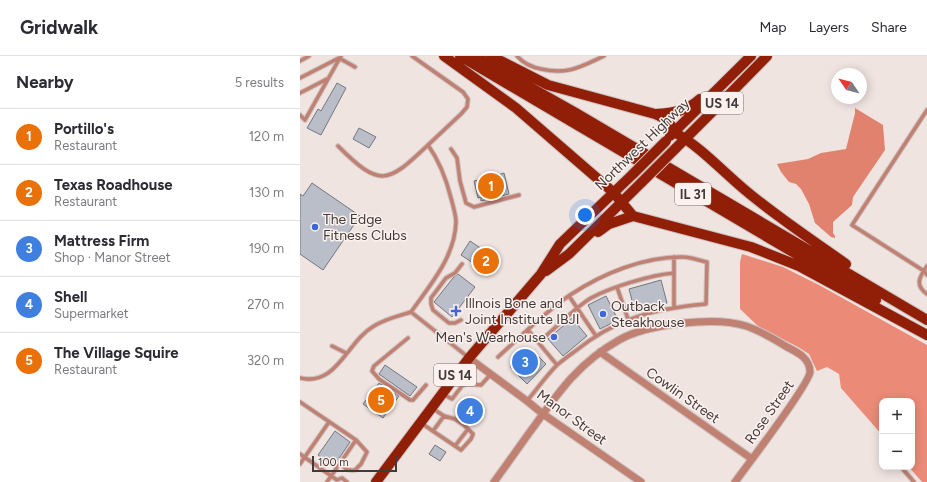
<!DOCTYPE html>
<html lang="en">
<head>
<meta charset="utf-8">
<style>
	body { margin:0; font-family:Figtree,sans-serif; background:#f7f7f7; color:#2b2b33 }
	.controls { position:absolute; right:12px; bottom:12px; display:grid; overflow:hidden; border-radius:8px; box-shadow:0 2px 10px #0003 }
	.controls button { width:36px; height:36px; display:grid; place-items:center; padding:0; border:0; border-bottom:1px solid #e1e1e2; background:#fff; color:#2b2b33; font:20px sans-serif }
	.compass { position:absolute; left:531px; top:12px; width:36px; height:36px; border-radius:50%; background:#fff; box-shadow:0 2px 10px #0003; rotate:305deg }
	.scale { position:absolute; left:12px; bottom:10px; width:85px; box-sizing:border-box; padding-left:4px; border:2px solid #403b3a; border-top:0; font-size:11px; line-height:14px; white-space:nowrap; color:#403b3a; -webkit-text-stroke:3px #fdf1ee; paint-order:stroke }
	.you { position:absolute; left:285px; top:159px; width:14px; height:14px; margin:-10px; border:3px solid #fff; border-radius:50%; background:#1a73e8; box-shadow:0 0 0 6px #1a73e833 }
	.badge { display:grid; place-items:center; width:26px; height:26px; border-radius:50%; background:#1a73e8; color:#fff; font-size:13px; font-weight:700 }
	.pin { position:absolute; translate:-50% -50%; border:2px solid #fff; box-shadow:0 1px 4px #0006 }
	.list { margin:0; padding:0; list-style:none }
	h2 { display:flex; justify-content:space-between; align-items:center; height:52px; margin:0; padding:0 16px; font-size:17px }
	h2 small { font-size:13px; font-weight:400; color:#7c7c81 }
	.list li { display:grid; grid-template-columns:26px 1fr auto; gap:12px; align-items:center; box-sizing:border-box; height:56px; padding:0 16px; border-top:1px solid #e1e1e2 }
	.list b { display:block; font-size:15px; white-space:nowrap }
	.list p { margin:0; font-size:13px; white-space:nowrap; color:#7c7c81 }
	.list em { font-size:13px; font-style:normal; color:#7c7c81 }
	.map { position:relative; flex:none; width:627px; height:426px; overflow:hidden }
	header { display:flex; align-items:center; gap:24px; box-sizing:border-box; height:56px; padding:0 20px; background:#fff; border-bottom:1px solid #e1e1e2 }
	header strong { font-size:19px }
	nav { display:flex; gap:22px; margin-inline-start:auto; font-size:14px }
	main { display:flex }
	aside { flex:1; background:#fff }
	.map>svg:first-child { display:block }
	.forest { fill:#eb8b77 }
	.water { fill:#e0826e }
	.building { fill:#babec8; stroke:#73777f }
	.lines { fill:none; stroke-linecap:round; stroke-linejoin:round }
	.service-casing { stroke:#cdc2c0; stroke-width:5.5 }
	.minor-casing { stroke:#cdc2c0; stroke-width:9 }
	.primary-casing { stroke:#cdc2c0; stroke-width:12 }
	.service { stroke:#c08173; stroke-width:3.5 }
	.minor { stroke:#c08173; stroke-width:7 }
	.primary { stroke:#911e07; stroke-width:10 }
	.primary-bridge-casing { stroke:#cdc2c0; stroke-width:12; stroke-linecap:butt }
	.primary-bridge { stroke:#911e07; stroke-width:10 }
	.poi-dot { fill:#3e66d8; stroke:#fdf1ee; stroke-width:1.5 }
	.labels { text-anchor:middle; stroke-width:3; stroke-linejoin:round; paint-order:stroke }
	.shield { fill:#fdf1ee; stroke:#797270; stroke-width:1 }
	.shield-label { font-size:13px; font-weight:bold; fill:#403b3a }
	.street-label { font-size:14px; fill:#403b3a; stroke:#fdf1ee }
	.poi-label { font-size:14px; fill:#403b3a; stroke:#fdf1ee; text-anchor:start }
</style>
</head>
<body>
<header>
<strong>Gridwalk</strong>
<nav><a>Map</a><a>Layers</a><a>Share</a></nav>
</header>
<main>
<aside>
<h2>Nearby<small>5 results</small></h2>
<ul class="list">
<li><span class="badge" style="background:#e8710a">1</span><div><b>Portillo's</b><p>Restaurant</p></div><em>120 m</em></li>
<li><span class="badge" style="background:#e8710a">2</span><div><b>Texas Roadhouse</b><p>Restaurant</p></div><em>130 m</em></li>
<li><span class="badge" style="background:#3f7fe0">3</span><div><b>Mattress Firm</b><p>Shop · Manor Street</p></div><em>190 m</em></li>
<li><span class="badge" style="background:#3f7fe0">4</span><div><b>Shell</b><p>Supermarket</p></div><em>270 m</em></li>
<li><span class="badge" style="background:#e8710a">5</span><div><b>The Village Squire</b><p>Restaurant</p></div><em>320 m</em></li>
</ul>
</aside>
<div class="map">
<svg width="627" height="426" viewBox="0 0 627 426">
	<rect width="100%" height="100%" fill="#f0e4e1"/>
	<path class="forest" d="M442,198L483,211L519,229L627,289V426H622L609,411H612V345H582V379L541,332L539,318L527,311L517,315L509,298L498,291L459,271L440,253V206Z"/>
	<path class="water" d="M555,52L583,69L585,94L553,141L552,149L533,166V177L535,180V182L531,181L515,167L509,148L501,133L496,128L489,126L481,116L477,108L508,103L521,97L546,93L555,57Z"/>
	<path class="building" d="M37,27L46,32L21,79L7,72L18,53L21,55Z
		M59,72L76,81L69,92L53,83Z
		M198,117V119L204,117L209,138L181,145V141L178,142L174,125L193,120L192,119Z
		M12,127L60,160L23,214L0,198V138L3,140Z
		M170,185L197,203L188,217L161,199Z
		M158,218L175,231L152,261L134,246L153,222Z
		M361,224L367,247L335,256L329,233Z
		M306,240L318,264L300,273L288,249Z
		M272,262L287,280L263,300L248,283Z
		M222,293H231L246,308L227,328L211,312V304Z
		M85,309L117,331L110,340L79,318Z
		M79,327L99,340L83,362L63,348Z
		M35,375L50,386L34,410L18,399Z
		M135,389L146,396L140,405L129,398Z"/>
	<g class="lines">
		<g class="service-casing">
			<path id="service" d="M112,0L163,36L168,43L167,51L161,58L128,89C140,106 146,122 151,142C153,150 156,159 156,166C155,201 130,229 111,256L168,301
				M217,0C224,8 231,11 241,13C268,19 280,11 304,0
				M0,5L9,0
				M0,22L39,2L55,11
				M0,37L27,23
				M627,54L552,169L624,215L627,219
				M0,59L5,64L41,0
				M38,90C80,132 87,128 128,89
				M151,93L157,102L160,125L166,147L174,151L219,139
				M627,210C620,220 614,229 627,238
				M317,231L328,263
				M269,240L296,280
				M374,252V201
				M161,264L155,267H149L133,254L131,248V242L146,222L155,217L162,208
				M228,274L257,309
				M108,282L74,310L72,315L79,323L110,344H113L126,329
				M239,286C255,273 274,252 291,242C311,231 351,219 374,217
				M32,290L46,297
				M198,301C220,281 245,256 270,239C302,218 344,200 384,201C391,201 400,205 407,206L406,248C353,253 316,262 274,296C268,300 262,305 257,309C246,320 237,333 227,345
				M158,318L166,328
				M0,322C37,331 47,285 74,270C85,263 98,260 111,256
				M143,338L152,343L162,330L166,328L181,329L191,318
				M0,346L56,384L27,426
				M121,367L161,394L171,383L173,378L164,369L155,363L144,360L132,352
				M133,375L144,360
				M155,390L168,373
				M0,398L37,424L42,422L47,426
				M40,407C45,413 47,415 55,414L61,408L67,396L56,384
				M0,408L29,366
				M601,411L614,426"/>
		</g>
		<g class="minor-casing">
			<path id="minor" d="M300,296L452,403
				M169,302L227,345L243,358L341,426
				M194,426C208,407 221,388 235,369C260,334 280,306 319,284C347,268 415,260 446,270C461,275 474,283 487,291C497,296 510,302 510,316C509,328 447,410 435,426"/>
		</g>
		<g class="primary-casing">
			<path id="primary" d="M144,0L216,52L313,136L333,160L451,191L499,210L627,279
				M160,0L503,202L576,244
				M175,0L276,57L627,264
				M191,0L248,29L355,58C364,62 371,66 374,76C401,91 422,115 445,134C477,161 512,184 546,208
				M356,58C374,57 387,55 400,43
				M370,80L451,0
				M375,93L417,51L467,0
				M298,176L309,168L333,160
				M246,215L269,198L342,126
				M76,426L169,302L241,218L260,188L333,118"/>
		</g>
		<use href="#service" class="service"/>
		<use href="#minor" class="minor"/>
		<use href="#primary" class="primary"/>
		<g class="primary-bridge-casing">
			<path id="primary-bridge" d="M333,118L366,85
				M342,126L375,93"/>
		</g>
		<use href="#primary-bridge" class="primary-bridge"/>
	</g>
	<g class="poi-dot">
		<circle cx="15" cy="171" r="4"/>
		<path d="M154 249h4v4h4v4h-4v4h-4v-4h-4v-4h4z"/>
		<circle cx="303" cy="258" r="4"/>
		<circle cx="254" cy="281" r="4"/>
	</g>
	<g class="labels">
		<g class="shield">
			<rect x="401" y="36" width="42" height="22" rx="3"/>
			<rect x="375" y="127" width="36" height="22" rx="3"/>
			<rect x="134" y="308" width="42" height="22" rx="3"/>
		</g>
		<g class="shield-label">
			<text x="422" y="52">US 14</text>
			<text x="393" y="143">IL 31</text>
			<text x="155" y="324">US 14</text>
		</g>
		<g class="street-label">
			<text transform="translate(342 88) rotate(-44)" y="5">Northwest Highway</text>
			<text transform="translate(383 339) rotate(35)" y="5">Cowlin Street</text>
			<text transform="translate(469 356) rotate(-55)" y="5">Rose Street</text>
			<text transform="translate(272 361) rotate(36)" y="5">Manor Street</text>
		</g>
		<g class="poi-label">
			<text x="23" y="168">The Edge<tspan x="23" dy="16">Fitness Clubs</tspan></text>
			<text x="165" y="252">Illnois Bone and<tspan x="165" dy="16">Joint Institute IBJI</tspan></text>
			<text x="311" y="255">Outback<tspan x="311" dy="16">Steakhouse</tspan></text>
			<text x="246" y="286" text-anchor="end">Men's Wearhouse</text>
		</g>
	</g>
</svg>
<div class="controls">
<button>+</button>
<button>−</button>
</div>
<svg class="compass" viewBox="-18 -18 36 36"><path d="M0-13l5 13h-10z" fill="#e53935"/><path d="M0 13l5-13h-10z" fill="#7c7c81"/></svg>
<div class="scale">100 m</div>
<div class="you"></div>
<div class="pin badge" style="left:191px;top:130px;background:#e8710a">1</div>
<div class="pin badge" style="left:186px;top:205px;background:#e8710a">2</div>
<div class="pin badge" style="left:225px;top:306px;background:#3f7fe0">3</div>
<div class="pin badge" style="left:170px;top:355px;background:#3f7fe0">4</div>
<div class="pin badge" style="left:81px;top:344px;background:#e8710a">5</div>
</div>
</main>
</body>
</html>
